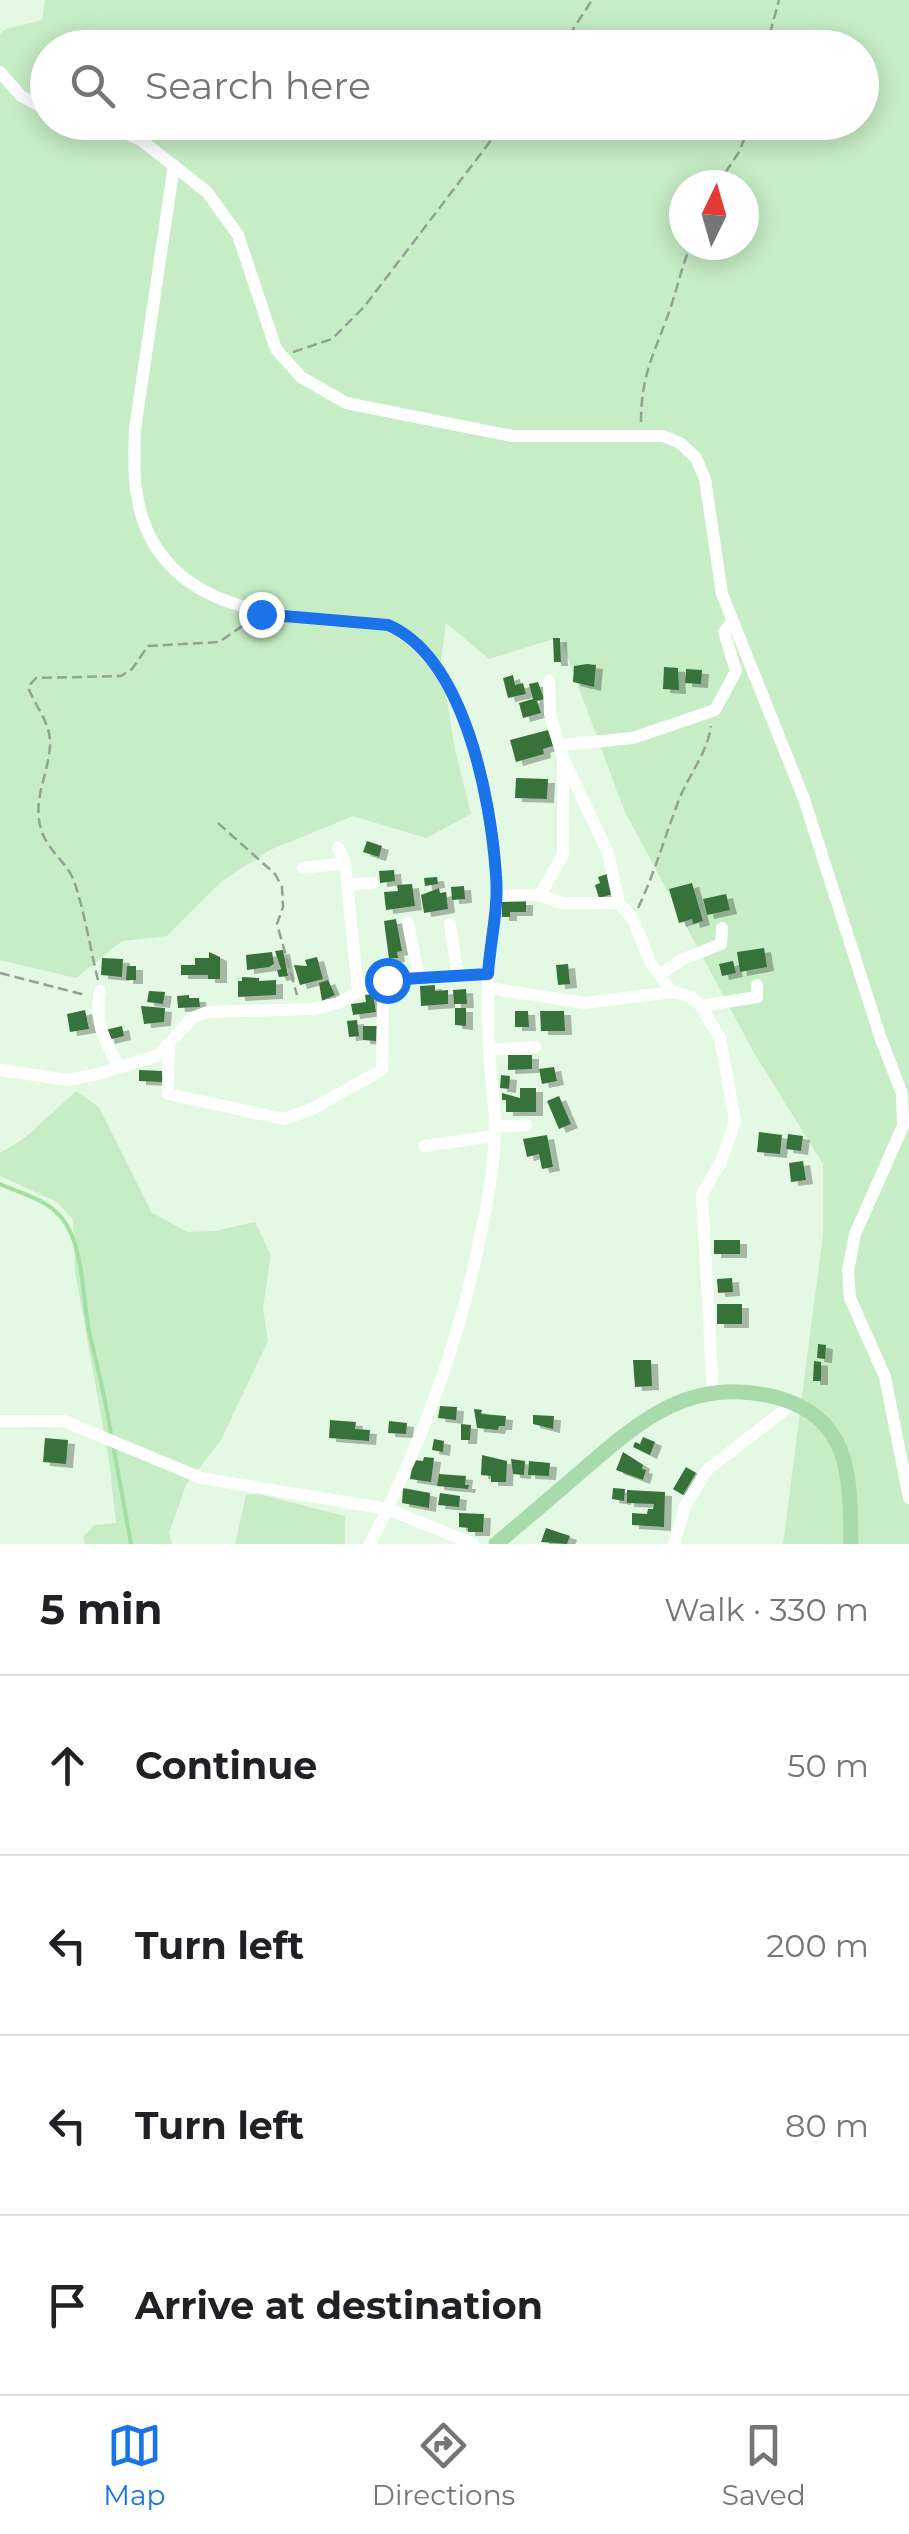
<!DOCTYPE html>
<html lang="en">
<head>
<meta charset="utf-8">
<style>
	body { margin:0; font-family:Montserrat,sans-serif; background:#f6f6f6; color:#202124 }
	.compass { position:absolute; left:669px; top:170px; width:90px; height:90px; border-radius:50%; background:#fff; box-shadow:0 5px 25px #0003; rotate:5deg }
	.stop { position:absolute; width:30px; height:30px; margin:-22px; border:8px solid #1a73e8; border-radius:50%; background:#fff }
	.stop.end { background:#1a73e8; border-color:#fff; box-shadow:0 2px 10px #0008 }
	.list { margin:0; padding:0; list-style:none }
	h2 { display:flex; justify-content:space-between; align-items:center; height:130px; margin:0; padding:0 40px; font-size:42px }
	h2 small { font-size:32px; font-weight:400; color:#757577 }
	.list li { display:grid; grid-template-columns:65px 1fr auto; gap:30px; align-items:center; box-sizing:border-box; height:180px; padding:0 40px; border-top:2px solid #e0e0e0 }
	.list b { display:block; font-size:38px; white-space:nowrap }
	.list em { font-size:32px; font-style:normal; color:#757577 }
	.icon { flex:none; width:55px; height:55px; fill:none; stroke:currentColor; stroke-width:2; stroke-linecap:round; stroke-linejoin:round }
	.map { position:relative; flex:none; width:909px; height:1544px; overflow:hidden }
	.search { position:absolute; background:#fff; box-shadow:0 5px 25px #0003; left:30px; right:30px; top:30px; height:110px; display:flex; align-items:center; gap:25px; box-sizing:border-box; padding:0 35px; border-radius:55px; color:#757577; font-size:38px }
	.sheet { height:850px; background:#fff }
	nav { display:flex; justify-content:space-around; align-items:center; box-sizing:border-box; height:140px; border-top:2px solid #e0e0e0; background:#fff; font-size:28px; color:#757577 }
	nav a { display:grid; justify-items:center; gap:5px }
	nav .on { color:#1a73e8 }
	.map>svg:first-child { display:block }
	.green { fill:#c7edc6; fill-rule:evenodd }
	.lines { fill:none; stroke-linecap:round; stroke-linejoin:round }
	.stream { stroke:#a2dfa2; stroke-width:4 }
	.building { fill:#38723b; filter:url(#shadow) }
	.path { stroke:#93a292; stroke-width:2.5; stroke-dasharray:10 5; stroke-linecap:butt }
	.minor { stroke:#fff; stroke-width:12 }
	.major { stroke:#a9daab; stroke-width:15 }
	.route { stroke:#1a73e8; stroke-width:12 }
</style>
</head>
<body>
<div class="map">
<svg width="909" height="1544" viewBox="0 0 909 1544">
	<defs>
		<filter id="shadow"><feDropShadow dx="7" dy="4" stdDeviation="0" flood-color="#0004"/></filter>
	</defs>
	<rect width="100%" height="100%" fill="#e4f9e3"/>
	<path class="green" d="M45,0H909V1544H783L823,1234V1164L754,1053L624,810L560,637L489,659L446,623L441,663L455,750L471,814L426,838L353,816L270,850L222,881L167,936L122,941L76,978L0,960V34L6,29L42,20ZM48,48H862V122H48ZM684,185H744V245H684Z
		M76,1091L99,1107L152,1213L188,1232L215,1231L255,1222L271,1255L263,1308L268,1341L221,1440L186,1485L169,1533L172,1544H85L83,1537L94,1525L116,1523L109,1460L75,1271L73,1220L57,1202L0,1176V1153L26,1137Z
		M259,1494L345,1516V1544H235L246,1495Z"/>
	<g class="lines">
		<path class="stream" d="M0,1184C20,1193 46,1199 61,1217C85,1245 82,1302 90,1336C98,1369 106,1401 111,1434
			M113,1444L131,1544"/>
	</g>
	<path class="building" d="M553,638H560L561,662H554Z
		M587,664L596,665L594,687L573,682L574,666Z
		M664,667L678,668L679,690L663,689Z
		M686,669L702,670L701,684L685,683Z
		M513,675L515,685L523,683L526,694L508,698L503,678Z
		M538,682L544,699L537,701L541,713L523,718L519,703L533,699L529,684Z
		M548,730L553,746L543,749L544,754L516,762L510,740Z
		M516,778L548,779L547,799L515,798Z
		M367,841L382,846L379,857L363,852Z
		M394,870L395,881L380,883L379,871Z
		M607,874L613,894L599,898L595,885L600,883L598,877Z
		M437,877L438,884L425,886L424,878Z
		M692,883L703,921L693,924L692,919L679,923L669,889Z
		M412,884L415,906L386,910L384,892L398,891L397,885Z
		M464,886L465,899L452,900L451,887Z
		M439,888L440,893L446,892L448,909L424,913L421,895Z
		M726,894L730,910L707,915L703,899Z
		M502,901H526V912H510V917H502Z
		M396,919L402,951L397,952L398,958L389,959L384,921Z
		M764,948L767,967L740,972L737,952Z
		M283,950L288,976L279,977L277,970L281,969L275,951Z
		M209,952L220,957V979H208V975H181V965H195V958H209Z
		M272,952L274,964L269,967L247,970L246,955Z
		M317,957L323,979L300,985L294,965L307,966L305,960Z
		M102,958L123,959L122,977L101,975Z
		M733,961L736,973L722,976L719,964Z
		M568,964L570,984L558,985L556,965Z
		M127,966H136V980H126Z
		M242,977L259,978V981L276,980V995L238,997V981H242Z
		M328,980L335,995L322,1001L319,983Z
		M435,985V991L448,990V1004L421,1006L420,986Z
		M466,989L467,1004H454L453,990Z
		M149,991L165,992L163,1004L147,1002Z
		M373,994L376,1012L353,1015L351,1004L366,1002L365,995Z
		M189,995V998H199L200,1007L178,1008L177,996Z
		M141,1006L165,1008L164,1022L144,1024Z
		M455,1008H466V1026L455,1025Z
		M85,1010L89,1029L70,1032L67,1014Z
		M515,1011H528L529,1027H515Z
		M540,1011H564L565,1031H541Z
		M357,1020L359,1036L349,1037L347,1021Z
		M122,1026L124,1036L108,1040L105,1030Z
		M363,1026H377L376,1041L363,1040Z
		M508,1055H532V1069L508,1070Z
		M554,1067L557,1081L542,1084L539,1069Z
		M139,1070L162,1071V1082L139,1081Z
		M501,1075L510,1076L509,1089L500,1088Z
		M520,1088H536V1112H506V1100H502V1093L520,1098Z
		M559,1096L571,1124L559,1129L547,1101Z
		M759,1132L782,1135L780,1154L757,1152Z
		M788,1134L803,1136L801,1151L786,1149Z
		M547,1135L553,1167L542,1169L539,1154L527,1157L523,1139Z
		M803,1161L806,1180L791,1182L789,1163Z
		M714,1240H740V1254H714Z
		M732,1278L733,1292L718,1293L717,1279Z
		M717,1304H742V1324H717Z
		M818,1344L826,1345L825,1359L817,1358Z
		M633,1360H651L652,1386L635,1387Z
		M814,1361L821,1362V1381H813Z
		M440,1406L457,1407L456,1420L438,1418Z
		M474,1409L482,1410L481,1414L506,1416L505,1426H499L498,1430L477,1428Z
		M533,1415L554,1416L553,1429L533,1424Z
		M330,1420L356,1422L355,1429L370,1430L369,1441L329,1438Z
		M389,1421L407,1423L406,1434L388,1433Z
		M461,1424L471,1425L470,1440H461Z
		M643,1437L655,1442L650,1455L633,1447L635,1442L640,1444Z
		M45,1438L68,1440L66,1464L43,1462Z
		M434,1439L444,1441L443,1452L432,1450Z
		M623,1452L643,1465L642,1469L646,1470L643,1480L616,1470Z
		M482,1455L507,1461L506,1482H491V1476L481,1475Z
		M424,1457L434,1458L431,1482L410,1479L413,1460L423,1461Z
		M511,1459L525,1461L524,1475L513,1474Z
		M529,1461L550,1463L549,1476L528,1475Z
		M686,1467L696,1473L683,1495L673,1489Z
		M439,1474L466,1476L465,1485H469L468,1489L437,1486Z
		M403,1488L430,1493L429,1508L402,1503Z
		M613,1488L625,1489L624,1501L612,1499Z
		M627,1490L665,1492L664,1527L632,1525V1513L647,1514L648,1509H653L654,1504L627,1503Z
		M440,1493L460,1496L459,1507L438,1505Z
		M459,1513L484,1514L483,1532H468V1528L459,1527Z
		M546,1528L570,1536L567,1544L541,1542Z"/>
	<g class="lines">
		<path class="path" d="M561,48L592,0
			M766,48L779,0
			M717,185L739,152L751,122
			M293,352L332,339L364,307L505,122
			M641,422C641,372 656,351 671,306C678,286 682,265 691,245
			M218,823L275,874L282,887L283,907L277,924L297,995
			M638,908C655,872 663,842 677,805C686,778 707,755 711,726
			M0,973L85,995
			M98,980C90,948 85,913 74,881C68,864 47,850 41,829C32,800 49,773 50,745C51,722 35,707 28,687L36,678L121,676L132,669L148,646L219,642L251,620"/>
		<path class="minor" d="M0,72L21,96L48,110
			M97,122L141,140L207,192L238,235L276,349L301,377L346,403L512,436H663L680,443L696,458L705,479L722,594L804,799L881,1039L902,1094L903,1126L855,1234L848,1271L850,1298L885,1377L909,1498
			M174,165L135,429C134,459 133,491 143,520C178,621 301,617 387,625C464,658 494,803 497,878C498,911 488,943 488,976C488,1001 488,1026 489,1051C490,1076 495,1102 495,1127C495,1171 484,1219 475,1261C453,1360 416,1454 370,1544
			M561,745L633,738L715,710L736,671L724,632L732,622
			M565,762L608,853L619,903L633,919L650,962L672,992
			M338,848L345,863L358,992
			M303,868L345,863
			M348,884L372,883
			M540,895L562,903H619
			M496,896L540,895L563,855V758L550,714L549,681
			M408,923L419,979
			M450,924L458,977
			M661,974L681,960L721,944L722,928
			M489,988L584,1003L672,992L690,996L701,1006L720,1038L735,1121L721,1162L702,1194L713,1392
			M100,991C94,1022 105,1041 119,1067
			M701,1006L757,997V985
			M169,1047L168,1094L284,1119L312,1109L382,1070L383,998L387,979
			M489,1050L535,1047
			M0,1070L68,1080L98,1074L159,1055L192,1018L207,1012L313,1009L338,1003L380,979L488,975
			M495,1127L526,1125
			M424,1146L494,1136
			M0,1421H64L201,1478L388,1509L473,1544
			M674,1544L685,1506L707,1470L795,1402"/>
		<path class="major" d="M496,1544C526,1519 555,1494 584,1469C643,1418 692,1376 775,1397C852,1417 850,1477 851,1544"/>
	</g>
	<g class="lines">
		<path class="route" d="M261,614L388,625C465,658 491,800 496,875C499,907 490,942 488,974L387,980"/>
	</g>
</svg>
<svg class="compass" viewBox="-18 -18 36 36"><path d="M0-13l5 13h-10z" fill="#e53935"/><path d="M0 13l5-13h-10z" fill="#757577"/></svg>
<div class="stop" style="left:387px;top:980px"></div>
<div class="stop end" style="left:261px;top:614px"></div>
<div class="search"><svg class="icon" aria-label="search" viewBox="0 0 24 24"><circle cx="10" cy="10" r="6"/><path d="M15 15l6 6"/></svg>Search here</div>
</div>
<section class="sheet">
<h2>5 min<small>Walk · 330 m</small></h2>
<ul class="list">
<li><svg class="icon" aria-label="ahead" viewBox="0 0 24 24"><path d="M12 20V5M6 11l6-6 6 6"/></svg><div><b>Continue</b></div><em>50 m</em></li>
<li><svg class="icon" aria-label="left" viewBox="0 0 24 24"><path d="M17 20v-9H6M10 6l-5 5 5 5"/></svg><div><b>Turn left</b></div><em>200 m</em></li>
<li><svg class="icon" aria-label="left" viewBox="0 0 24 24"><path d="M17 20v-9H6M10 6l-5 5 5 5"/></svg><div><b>Turn left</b></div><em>80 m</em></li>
<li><svg class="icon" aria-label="arrive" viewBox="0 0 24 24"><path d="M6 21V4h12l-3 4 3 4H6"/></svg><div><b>Arrive at destination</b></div></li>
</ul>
</section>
<nav>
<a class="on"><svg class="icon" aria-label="map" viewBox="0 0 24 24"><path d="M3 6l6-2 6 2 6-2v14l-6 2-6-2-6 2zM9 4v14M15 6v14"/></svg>Map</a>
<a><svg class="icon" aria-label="directions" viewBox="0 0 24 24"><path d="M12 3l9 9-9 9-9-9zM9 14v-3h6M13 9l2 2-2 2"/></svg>Directions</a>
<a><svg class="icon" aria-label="saved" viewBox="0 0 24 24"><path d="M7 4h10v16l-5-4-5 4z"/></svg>Saved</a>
</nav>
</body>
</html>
